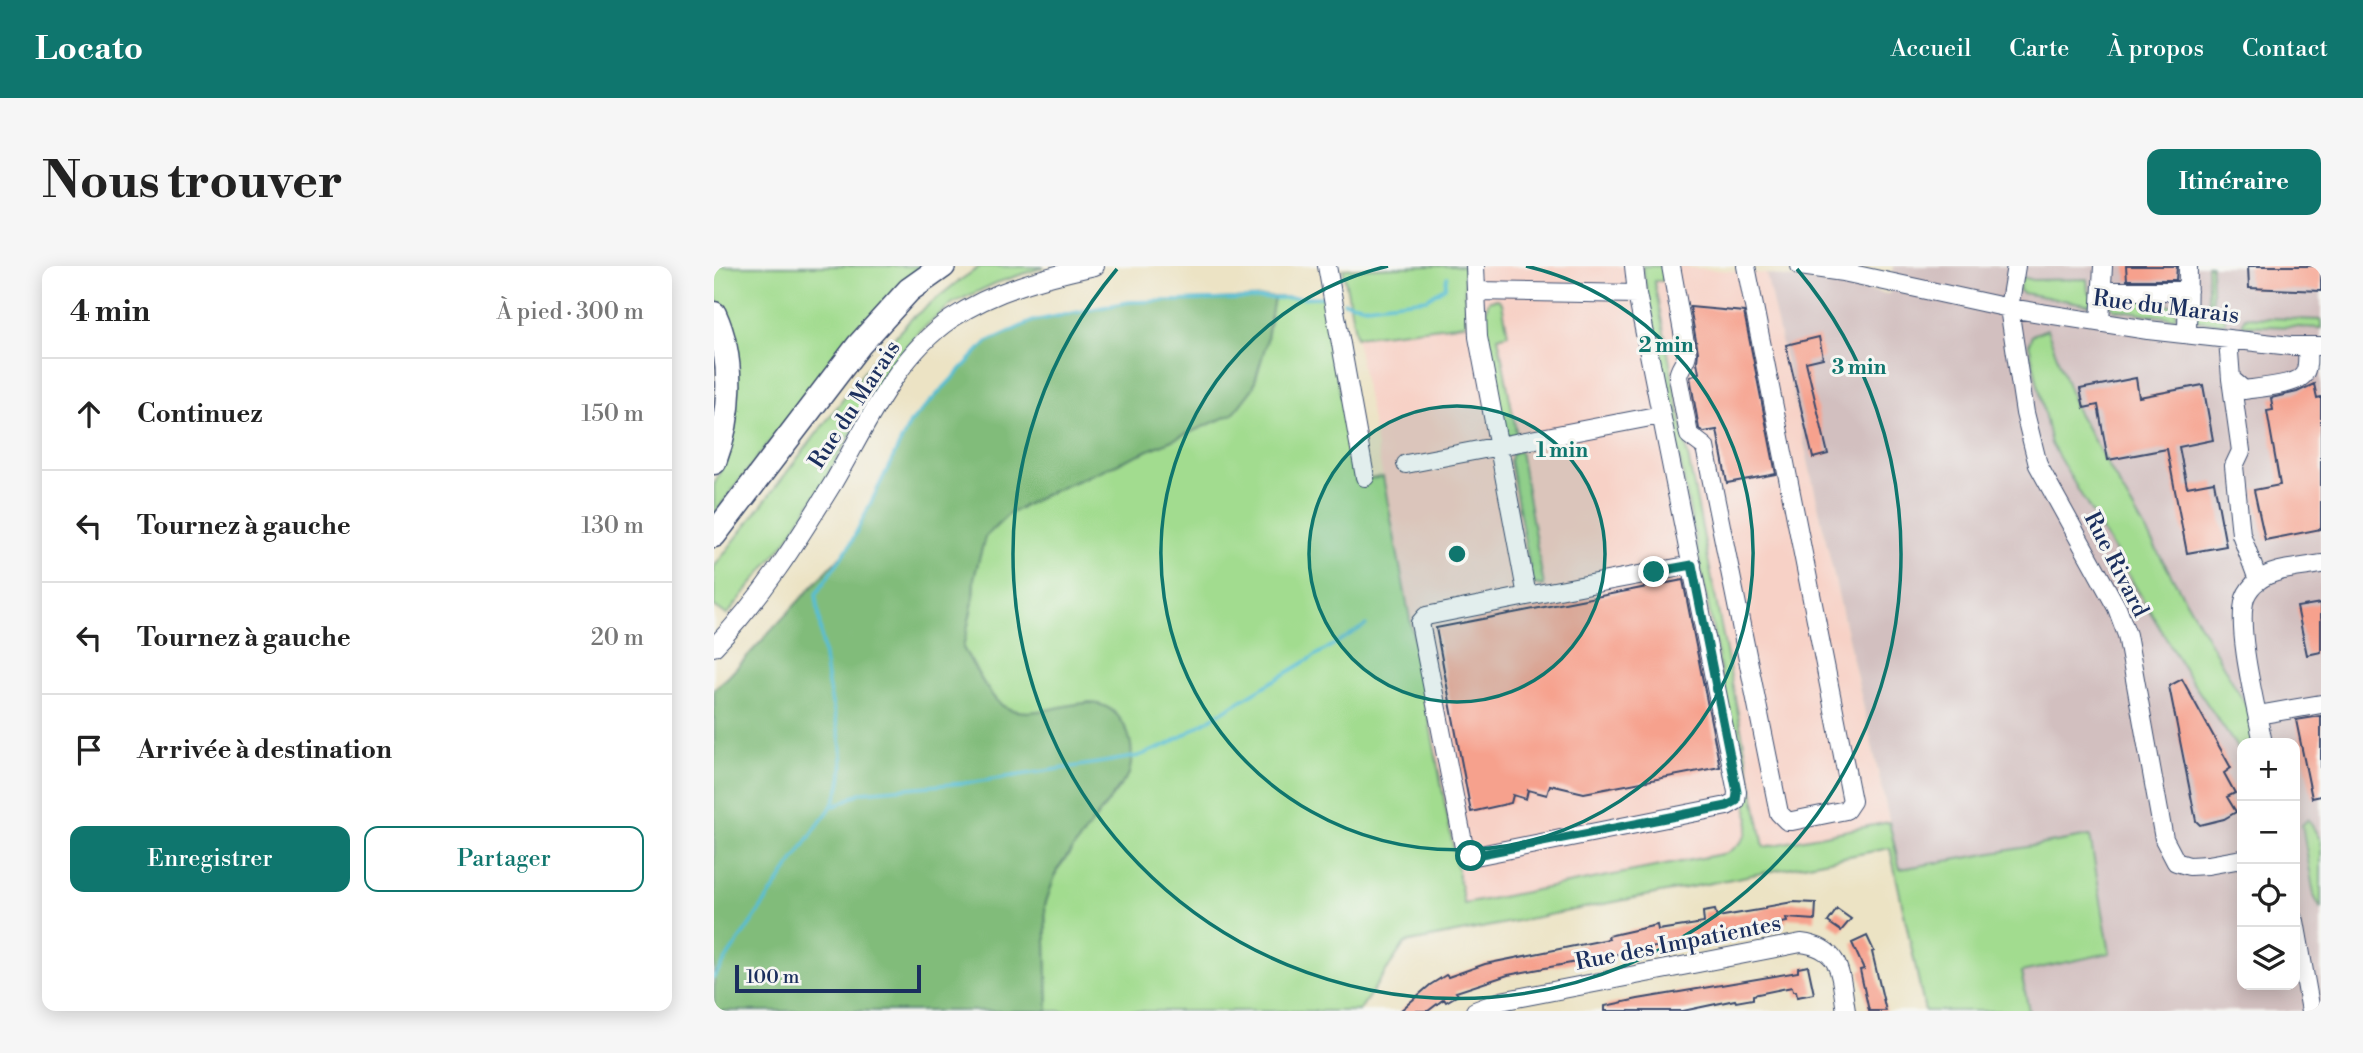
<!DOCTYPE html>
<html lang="fr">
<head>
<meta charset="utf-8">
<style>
	body { margin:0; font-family:"Libre Bodoni",serif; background:#f6f6f6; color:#222 }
	.controls { position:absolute; right:21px; bottom:21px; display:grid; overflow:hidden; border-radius:14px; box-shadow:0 4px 18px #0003 }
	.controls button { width:63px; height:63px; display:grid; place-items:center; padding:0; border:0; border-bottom:2px solid #e0e0e0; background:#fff; color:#222; font:35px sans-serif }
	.scale { position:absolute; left:21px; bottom:18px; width:186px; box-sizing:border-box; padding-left:7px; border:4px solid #1b2f5e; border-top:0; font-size:19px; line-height:24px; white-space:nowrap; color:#1b2f5e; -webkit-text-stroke:5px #f6f6f2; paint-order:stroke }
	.stop { position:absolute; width:21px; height:21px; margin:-16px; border:5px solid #0f766e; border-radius:50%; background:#fff }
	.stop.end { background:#0f766e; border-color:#fff; box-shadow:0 2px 7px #0008 }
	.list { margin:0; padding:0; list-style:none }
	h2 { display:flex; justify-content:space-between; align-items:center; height:91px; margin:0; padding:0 28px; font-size:30px }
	h2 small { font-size:23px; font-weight:400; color:#767676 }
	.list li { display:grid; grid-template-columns:46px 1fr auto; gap:21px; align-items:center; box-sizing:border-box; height:112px; padding:0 28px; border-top:2px solid #e0e0e0 }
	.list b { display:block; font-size:26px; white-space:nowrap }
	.list em { font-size:23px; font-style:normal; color:#767676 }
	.actions { display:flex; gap:14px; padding:21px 28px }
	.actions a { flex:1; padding:16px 0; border:2px solid #0f766e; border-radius:14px; text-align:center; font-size:24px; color:#0f766e }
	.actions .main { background:#0f766e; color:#fff }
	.icon { flex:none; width:38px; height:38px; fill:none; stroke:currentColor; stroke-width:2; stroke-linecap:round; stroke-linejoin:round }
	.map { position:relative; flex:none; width:1607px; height:745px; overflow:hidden; border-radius:14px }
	header { display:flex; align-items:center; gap:42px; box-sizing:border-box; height:98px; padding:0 35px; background:#0f766e; color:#fff }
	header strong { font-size:33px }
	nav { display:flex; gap:38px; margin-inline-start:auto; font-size:24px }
	.intro { display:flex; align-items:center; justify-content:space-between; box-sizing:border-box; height:168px; padding:0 42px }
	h1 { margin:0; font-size:49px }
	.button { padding:18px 32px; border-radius:14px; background:#0f766e; color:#fff; font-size:24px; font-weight:700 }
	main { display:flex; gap:42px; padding:0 42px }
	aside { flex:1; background:#fff; border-radius:14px; box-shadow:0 4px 18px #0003 }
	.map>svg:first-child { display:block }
	.built { fill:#f7d1c6 }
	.industrial { fill:#d2bfbf; fill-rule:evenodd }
	.green { fill:#a2dc8f; stroke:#5e8676; stroke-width:2 }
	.forest { fill:#81bc7a; stroke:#4e766c; stroke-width:2 }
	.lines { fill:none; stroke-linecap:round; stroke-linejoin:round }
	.stream { stroke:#57bed4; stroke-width:3.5 }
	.building { fill:#f6a18d }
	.minor-casing { stroke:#3a4a6d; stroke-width:20 }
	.highway-casing { stroke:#3a4a6d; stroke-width:27 }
	.minor { stroke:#fff; stroke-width:18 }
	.highway { stroke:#fff; stroke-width:24 }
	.route { stroke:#0f766e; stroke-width:9 }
	.ring { fill:none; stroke:#0f766e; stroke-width:3.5 }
	.labels { text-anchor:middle; stroke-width:6; stroke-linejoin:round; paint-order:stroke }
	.street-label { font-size:23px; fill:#1b2f5e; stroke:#f6f6f2 }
	.centre { fill:#0f766e; stroke:#f6f6f2; stroke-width:3.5 }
	.ring-label { font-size:21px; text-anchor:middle; font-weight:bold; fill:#0f766e; stroke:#f6f6f2; stroke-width:6; stroke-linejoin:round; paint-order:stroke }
</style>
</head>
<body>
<header>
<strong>Locato</strong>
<nav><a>Accueil</a><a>Carte</a><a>À propos</a><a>Contact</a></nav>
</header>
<div class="intro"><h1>Nous trouver</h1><a class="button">Itinéraire</a></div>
<main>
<aside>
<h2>4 min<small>À pied · 300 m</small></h2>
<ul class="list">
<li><svg class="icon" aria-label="ahead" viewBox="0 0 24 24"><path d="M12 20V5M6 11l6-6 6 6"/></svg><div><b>Continuez</b></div><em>150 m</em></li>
<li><svg class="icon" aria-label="left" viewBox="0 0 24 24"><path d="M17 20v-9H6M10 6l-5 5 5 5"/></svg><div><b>Tournez à gauche</b></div><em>130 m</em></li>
<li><svg class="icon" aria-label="left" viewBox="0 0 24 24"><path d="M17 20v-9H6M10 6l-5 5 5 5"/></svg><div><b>Tournez à gauche</b></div><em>20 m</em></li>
<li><svg class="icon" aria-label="arrive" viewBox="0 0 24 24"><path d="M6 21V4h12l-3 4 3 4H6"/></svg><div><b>Arrivée à destination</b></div></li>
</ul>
<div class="actions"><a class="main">Enregistrer</a><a>Partager</a></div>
</aside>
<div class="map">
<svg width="1607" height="745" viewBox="0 0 1607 745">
	<rect width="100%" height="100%" fill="#f6f6f2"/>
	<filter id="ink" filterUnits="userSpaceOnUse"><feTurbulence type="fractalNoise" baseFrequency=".0143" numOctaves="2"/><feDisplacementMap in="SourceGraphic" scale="14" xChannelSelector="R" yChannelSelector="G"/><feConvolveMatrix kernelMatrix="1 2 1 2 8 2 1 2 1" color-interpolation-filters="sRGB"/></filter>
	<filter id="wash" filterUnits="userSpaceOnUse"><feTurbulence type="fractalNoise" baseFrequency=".00686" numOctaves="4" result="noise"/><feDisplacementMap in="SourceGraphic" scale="28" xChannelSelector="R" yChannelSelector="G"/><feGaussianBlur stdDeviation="1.57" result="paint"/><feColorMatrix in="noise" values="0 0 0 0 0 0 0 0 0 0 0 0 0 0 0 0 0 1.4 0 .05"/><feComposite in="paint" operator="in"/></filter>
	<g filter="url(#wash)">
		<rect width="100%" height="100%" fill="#ece3c4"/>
		<path class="built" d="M750,0H955L1052,8L1175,556L750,639L642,71L751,58Z"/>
		<path class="industrial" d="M1179,0H1607V745H1315L1307,706L1376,570L1186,603L1052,8L1175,28ZM1528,477H1581V719H1528Z"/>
		<path class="green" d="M0,0H215L136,71L0,248V219L7,203L18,76L0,27Z
			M267,0L330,1L282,17L239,37L205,66L175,101L107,221L73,274L13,349L0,340V301L157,97L197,53L242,17Z
			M713,0H750L752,58L642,71L629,3Z
			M928,0H948L950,15H940L1050,581L1175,556L1186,603L1376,570L1396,687L1307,706L1315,745H1211L1176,582L691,677L645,745H334L331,639L343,604L415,508L376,436C347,441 299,460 278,430C267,415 259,397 249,382L259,336L260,312L271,271L295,248L332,228L519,148L539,122L552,78L560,31H609L642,215L669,211L750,638L1013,587C1031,576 1037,566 1034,545Z
			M1493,0H1497L1499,49L1511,50V57L1484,55L1481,52L1483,43H1495Z
			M1308,11L1319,14L1373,13L1374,26L1380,28L1378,39L1309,27L1305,24Z
			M1454,29L1453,39L1462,40V50L1459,52L1400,43L1397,40L1403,31Z
			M784,33L788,37L794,68L784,71L803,170H794L791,168C786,144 762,50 776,34Z
			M1531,51L1607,54V62L1528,59Z
			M1333,63L1363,145L1537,448L1542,477H1528V489L1473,408L1337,178L1315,78L1318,69Z
			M806,185L830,320L820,318L818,314L796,195L798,187Z
			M1594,553L1607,575V643L1600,630L1588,559Z"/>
		<path class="forest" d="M560,31L552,78L539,122L519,148L332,228L295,248L271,271L260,312L259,336L249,382C260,399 276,435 293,442C334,459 386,410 411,461C419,476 419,493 415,508L343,604L331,639L334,745H0V423L14,411L136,280L196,157L273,76L319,55L415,36Z"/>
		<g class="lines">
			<path class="stream" d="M630,36L652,40L713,33L731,21L733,11
				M121,540L148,526L261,516L390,496L425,490L455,478L652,359
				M0,711L106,556C145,513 123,468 114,418C109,388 106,358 102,328L136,279L196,157L273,76L319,55L415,36L609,31"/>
		</g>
		<g id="blocks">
			<path class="building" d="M1412,0H1463L1462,14H1413Z
				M1534,0H1607V25L1535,22Z
				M976,41L1030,46L1062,208L1013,217L1003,164L990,166L985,163L976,111L985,107L983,96L984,86Z
				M1105,71L1109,92L1092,96L1114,188L1099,192L1072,79Z
				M1422,112L1425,131L1489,119L1499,174L1465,181L1473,221L1500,216L1512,280L1473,287L1453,183L1394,194L1384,139L1370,142L1366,123Z
				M1600,118L1603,132L1607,131V263L1551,274L1540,224L1566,219L1553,145L1559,144L1557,132L1583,126Z
				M969,314L1006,501L870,527L836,519L833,529L814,524L812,533L799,529L797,537L757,546L722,362Z
				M1607,337V386L1593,389L1583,341Z
				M1468,413L1517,502L1510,507L1521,527L1513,531L1522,546L1510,553L1486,559L1482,555L1455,420Z
				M1607,450V530L1598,532L1582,454Z
				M1079,636L1102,637L1101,654L1072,652L1073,656L794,709L742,726L744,729L732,736L730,733L714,745H686L716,719L732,709L734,711L771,698L895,673L894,670L943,659L944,664L990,657L989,646L1001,644L1003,651L1051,643V641Z
				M1123,643L1137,653L1127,665L1114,656Z
				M1153,670L1160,685L1158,686L1172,745H1155L1146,704L1150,703L1138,677Z
				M1094,700L1100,728L1083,731L1082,725H1079L1078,721L1039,729V733L1022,736L1021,734L969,745H891V740L924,733L1084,706V702Z"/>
		</g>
	</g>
	<g filter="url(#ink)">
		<use href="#blocks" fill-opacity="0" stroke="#3a4a6d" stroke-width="2"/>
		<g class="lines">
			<g class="minor-casing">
				<path id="minor" d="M613,0L651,211
					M761,0L764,71L813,330L978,299
					M957,0L973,88C972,97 965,101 964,111L975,169L991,181L1065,547L1073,555H1078L1132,544L1138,535L1032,0
					M1086,0L1129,6L1295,42L1434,64L1577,80H1607
					M1302,0L1295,42L1311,147L1324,199L1403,342L1413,369L1450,573L1462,596L1475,600L1494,599L1528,593
					M763,25L923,28
					M1388,25H1474
					M1386,56L1389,0
					M1473,68L1474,0
					M1514,73L1517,113L1530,124C1543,122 1584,119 1590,108C1595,100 1593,89 1593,80
					M1517,113L1527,185L1520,200L1527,268L1544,314
					M692,198L947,149
					M813,330L712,350L706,357L750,581L754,589L761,590L1013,540L1022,535L1023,526L923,28L920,0
					M0,381C47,333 84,274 119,217C152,161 181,91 237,53C280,24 331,11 381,0
					M1544,449L1607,438
					M1549,477C1542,441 1522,364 1531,332C1533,326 1539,318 1544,315C1560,302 1587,302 1607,298
					M1581,655L1597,745
					M761,745L787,735L1087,677C1129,682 1126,710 1132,745"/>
			</g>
			<g class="highway-casing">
				<path id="highway" d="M0,48C21,94 17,151 0,196
					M0,269L145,79L195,24L229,0"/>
			</g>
			<use href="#minor" class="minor"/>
			<use href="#highway" class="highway"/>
		</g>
	</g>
	<g class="lines" filter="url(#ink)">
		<path class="route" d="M757,590L1013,540L1022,535L1023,526L978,299L940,306"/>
	</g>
	<circle cx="743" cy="288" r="148" fill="#0f766e" fill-opacity=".12"/>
	<g class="ring">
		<circle cx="743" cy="288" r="148"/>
		<path d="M812 0A296 296 0 1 1 674 0"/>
		<path d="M1083 3A444 444 0 1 1 403 3"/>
	</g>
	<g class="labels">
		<g class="street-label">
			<text transform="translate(1452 40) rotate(7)" y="8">Rue du Marais</text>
			<text transform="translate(140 138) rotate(-57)" y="8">Rue du Marais</text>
			<text transform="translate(1403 298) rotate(63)" y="8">Rue Rivard</text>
			<text transform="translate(964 676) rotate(-11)" y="8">Rue des Impatientes</text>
		</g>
	</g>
	<circle cx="743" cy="288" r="10" class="centre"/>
	<g class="ring-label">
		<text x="952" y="86">2 min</text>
		<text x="1145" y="108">3 min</text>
		<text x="848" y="191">1 min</text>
	</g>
</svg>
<div class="controls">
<button>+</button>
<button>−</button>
<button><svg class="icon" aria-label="locate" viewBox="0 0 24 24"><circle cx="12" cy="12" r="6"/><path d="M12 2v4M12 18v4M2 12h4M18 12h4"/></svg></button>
<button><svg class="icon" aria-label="layers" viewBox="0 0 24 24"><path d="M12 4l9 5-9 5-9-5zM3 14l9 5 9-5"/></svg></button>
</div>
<div class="scale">100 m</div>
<div class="stop" style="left:757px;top:590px"></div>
<div class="stop end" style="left:940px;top:306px"></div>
</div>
</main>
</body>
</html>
